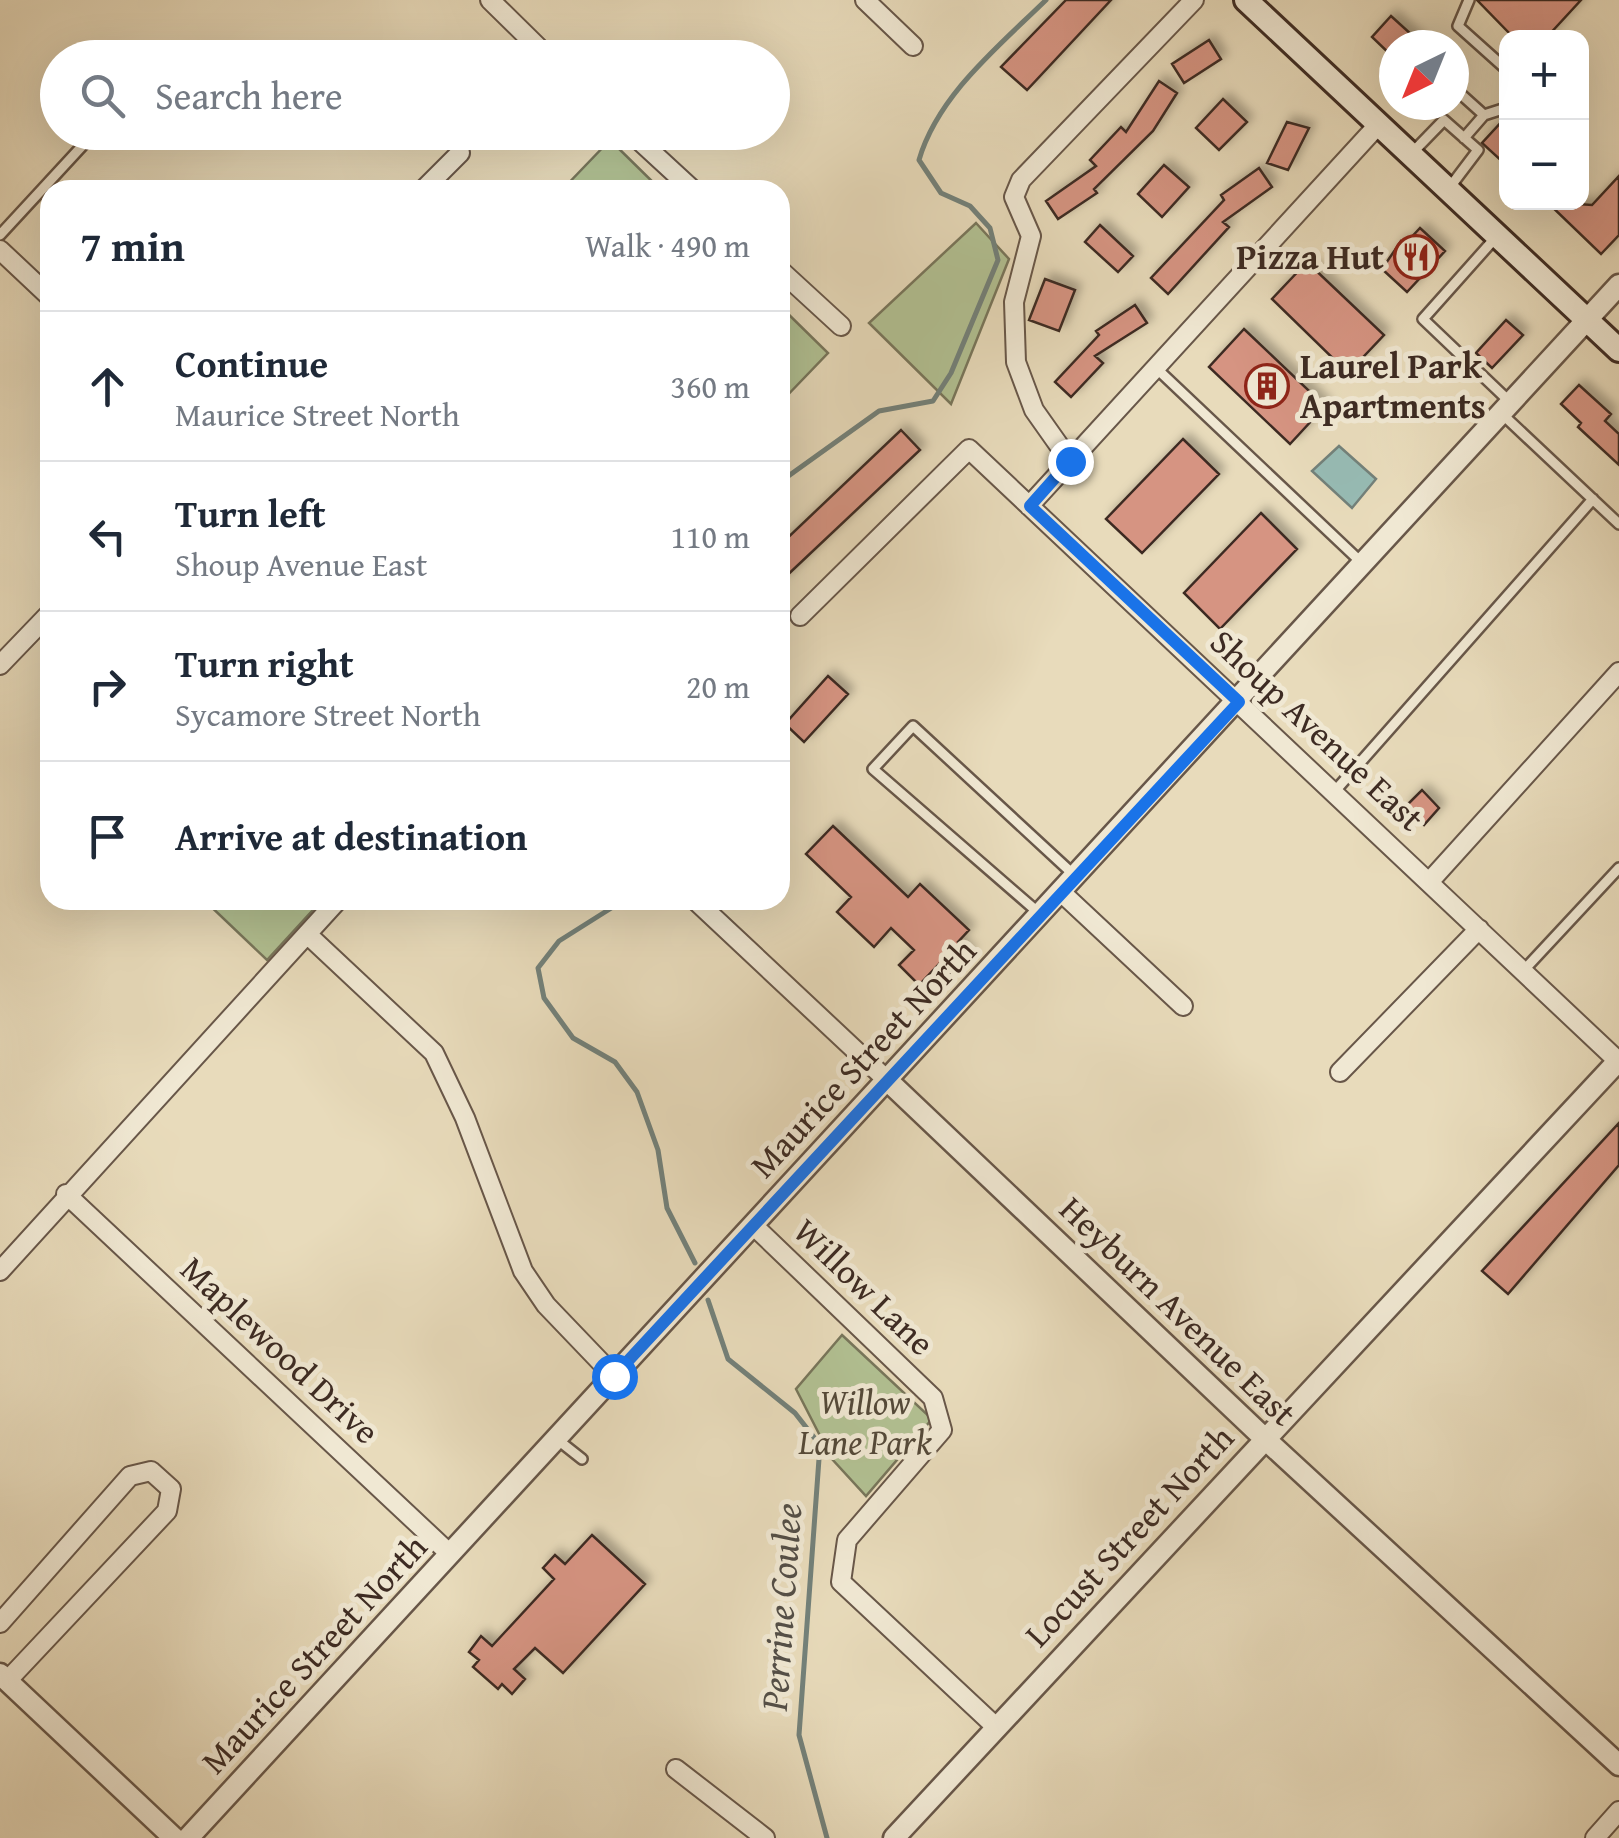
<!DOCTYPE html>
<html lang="en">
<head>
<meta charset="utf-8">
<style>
	body { margin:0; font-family:"Gentium Book Plus",serif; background:#f6f6f7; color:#1f2937 }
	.controls { position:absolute; right:30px; top:30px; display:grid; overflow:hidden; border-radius:20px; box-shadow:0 10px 40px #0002 }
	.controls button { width:90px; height:90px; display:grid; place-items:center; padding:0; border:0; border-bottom:2px solid #e0e1e3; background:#fff; color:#1f2937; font:50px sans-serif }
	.compass { position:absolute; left:1379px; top:30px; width:90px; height:90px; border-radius:50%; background:#fff; box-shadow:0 10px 40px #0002; rotate:223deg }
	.stop { position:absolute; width:30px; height:30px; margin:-22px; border:8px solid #1a73e8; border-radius:50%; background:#fff }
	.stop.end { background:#1a73e8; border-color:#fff; box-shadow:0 2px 10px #0008 }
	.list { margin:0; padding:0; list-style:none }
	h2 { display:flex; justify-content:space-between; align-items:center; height:130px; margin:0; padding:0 40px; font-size:42px }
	h2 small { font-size:32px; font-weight:400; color:#747a83 }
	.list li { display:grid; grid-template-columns:65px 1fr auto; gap:30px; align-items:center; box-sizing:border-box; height:150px; padding:0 40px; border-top:2px solid #e0e1e3 }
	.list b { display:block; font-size:38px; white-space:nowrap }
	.list p { margin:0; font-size:32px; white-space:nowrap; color:#747a83 }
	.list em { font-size:32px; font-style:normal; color:#747a83 }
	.icon { flex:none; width:55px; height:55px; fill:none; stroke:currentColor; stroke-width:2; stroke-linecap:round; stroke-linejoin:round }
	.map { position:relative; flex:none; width:1619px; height:1838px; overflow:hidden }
	.search { position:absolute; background:#fff; box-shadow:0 10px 40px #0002; left:40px; top:40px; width:750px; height:110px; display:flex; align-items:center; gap:25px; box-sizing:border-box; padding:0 35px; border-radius:55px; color:#747a83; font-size:38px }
	.panel { position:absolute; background:#fff; box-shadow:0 10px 40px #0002; left:40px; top:180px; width:750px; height:730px; border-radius:30px }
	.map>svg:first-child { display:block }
	.green { fill:#b2c193; stroke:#78765b; stroke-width:2.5 }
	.water { fill:#97bbb4; stroke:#73817a; stroke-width:2.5 }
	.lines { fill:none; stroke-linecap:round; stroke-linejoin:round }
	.stream { stroke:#73817a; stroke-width:5 }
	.building { fill:#d69482; stroke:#3d2b23; stroke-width:2.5; filter:url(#shadow) }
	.service-casing { stroke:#685749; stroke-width:14 }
	.minor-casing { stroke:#685749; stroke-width:22 }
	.tertiary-casing { stroke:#685749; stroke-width:25 }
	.secondary-casing { stroke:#3d2b23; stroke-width:28 }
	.service { stroke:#f0e8d3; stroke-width:9 }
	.minor { stroke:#f0e8d3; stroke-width:18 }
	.tertiary { stroke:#f0e8d3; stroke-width:20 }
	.secondary { stroke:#f0e8d3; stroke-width:22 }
	.route { stroke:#1a73e8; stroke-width:12 }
	.labels { text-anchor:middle; stroke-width:10; stroke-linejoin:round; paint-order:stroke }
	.poi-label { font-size:35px; font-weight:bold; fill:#3d2b23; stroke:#f0e8d3; text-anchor:end }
	.street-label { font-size:35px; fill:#3d2b23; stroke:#f0e8d3 }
	.park-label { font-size:35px; font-style:italic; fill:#544939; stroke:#f0e8d3 }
	.water-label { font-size:38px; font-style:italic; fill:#544f47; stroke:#f0e8d3 }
</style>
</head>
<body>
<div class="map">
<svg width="1619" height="1838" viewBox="0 0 1619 1838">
	<defs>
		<filter id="shadow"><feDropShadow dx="6" dy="-6" stdDeviation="5" flood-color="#0004"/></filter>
	</defs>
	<rect width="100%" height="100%" fill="#e8dbbb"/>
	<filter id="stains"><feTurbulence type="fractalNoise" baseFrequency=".002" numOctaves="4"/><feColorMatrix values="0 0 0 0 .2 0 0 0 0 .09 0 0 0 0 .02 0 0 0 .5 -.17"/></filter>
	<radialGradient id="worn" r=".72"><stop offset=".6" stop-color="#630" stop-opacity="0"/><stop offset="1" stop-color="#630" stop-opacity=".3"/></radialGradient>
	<path class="green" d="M610,140L661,190H562Z
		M976,223L1009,259L951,404L869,323Z
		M780,306L828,353L780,403Z
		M204,900H322L267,960Z
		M842,1335L932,1419L866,1496L832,1459L796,1389Z"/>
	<path class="water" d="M1339,446L1376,479L1352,508L1312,471Z"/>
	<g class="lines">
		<path class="stream" d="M780,482L879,411L933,401L951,373L998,260L990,228L970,206L941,193L919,160C938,95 999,46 1046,0
			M624,900L559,941L538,968L544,998L573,1038L615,1062L637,1092L658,1150L667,1208L695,1263
			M708,1300L728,1359L795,1413L820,1445L799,1735L827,1838"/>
	</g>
	<path class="building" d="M1066,0H1111L1027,90L1001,67Z
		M1477,0H1581L1546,38H1514Z
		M1391,16L1423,45H1394V58L1372,37Z
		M1209,40L1221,59L1184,83L1172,64Z
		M1159,81L1177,93L1153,131L1094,189L1097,193L1058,219L1046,201L1096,166L1090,160L1121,127L1126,132Z
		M1223,99L1247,122L1219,150L1196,128Z
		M1506,117V165L1482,143Z
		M1287,122L1309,128L1288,170L1267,163Z
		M1164,165L1189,187L1162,217L1138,194Z
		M1259,168L1272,187L1223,222L1229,227L1168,294L1151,278L1224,200L1221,195Z
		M1619,176V235L1601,254L1547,202L1592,205Z
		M1100,225L1133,256L1118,272L1085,242Z
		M1420,228L1445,251L1407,292L1382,269L1401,241L1405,244Z
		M1307,262L1384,335L1348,373L1272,299Z
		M1045,279L1075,290L1059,331L1029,320Z
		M1135,305L1147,323L1095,356L1103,363L1071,397L1055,382L1099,335L1096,331Z
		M1506,320L1523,335L1492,368L1476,353Z
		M1244,329L1325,406L1290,444L1209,367Z
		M1579,385L1611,414L1605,421L1619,434V465L1578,427L1581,423L1561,404Z
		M901,430L920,450L780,582V545Z
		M1183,439L1219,474L1142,553L1106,519Z
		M1261,513L1297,549L1220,629L1184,593Z
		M828,676L848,694L804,742L785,724Z
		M1422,790L1439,808L1424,825L1404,808Z
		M833,826L908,897L920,884L969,930L958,942L970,953L950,974L939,964L919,985L899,965L914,950L891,928L874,947L837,912L851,897L806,854Z
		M1619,1123V1165L1508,1294L1482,1271Z
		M592,1535L645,1584L563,1673L535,1648L514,1669L525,1679L512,1694L502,1684L498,1689L473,1667L479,1660L469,1652L481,1636L492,1646L554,1579L543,1568L555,1555L565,1564Z"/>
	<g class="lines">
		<g class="service-casing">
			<path id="service" d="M1469,0L1458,26L1506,69
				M1454,88L1484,115
				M1464,138L1484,115L1506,108
				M1411,154L1444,120L1478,150L1450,187
				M0,235L95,132
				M1497,236L1423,319L1510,402
				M1155,367L1362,563
				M1501,413L1619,524
				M1335,791L1593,499
				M1040,914L873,769L913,726L1073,874
				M1524,970L1619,868
				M558,1440L582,1459"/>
		</g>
		<g class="minor-casing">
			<path id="minor" d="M490,0L549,58
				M865,0L913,46
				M630,132L693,190
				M423,190L460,153
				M0,250L50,297
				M780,270L841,326
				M1070,461L1034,410L1016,362L1014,302L1031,236L1014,197L1021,180L1194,0
				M1029,506L1378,125
				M800,616L969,449L1618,1061
				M0,665L50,613
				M1430,881L1619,672
				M1061,892L1183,1006
				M695,900L887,1080
				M307,934L434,1053L465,1118L523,1271L546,1305L614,1376
				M1340,1072L1479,929
				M66,1194L450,1554
				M753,1225L933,1398L942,1430L847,1540L841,1582L996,1727
				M0,1271L338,900
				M0,1623L130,1476L151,1471L171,1489L167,1511L7,1681
				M676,1769L765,1838
				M1595,1838L1619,1811"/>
		</g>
		<g class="tertiary-casing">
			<path id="tertiary" d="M887,1080L1264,1438L1619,1765
				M0,1674L174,1838
				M188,1838L1619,285
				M894,1838L1619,1060"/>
		</g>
		<g class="secondary-casing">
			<path id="secondary" d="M1246,0L1619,350"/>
		</g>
		<use href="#service" class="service"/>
		<use href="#minor" class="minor"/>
		<use href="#tertiary" class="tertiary"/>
		<use href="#secondary" class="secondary"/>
	</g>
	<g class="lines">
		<path class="route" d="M614,1376L1239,702L1030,506L1070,461"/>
	</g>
	<defs>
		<g id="restaurant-ring" transform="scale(2.25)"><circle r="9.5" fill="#f0e8d3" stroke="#8f2418" stroke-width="1.5"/><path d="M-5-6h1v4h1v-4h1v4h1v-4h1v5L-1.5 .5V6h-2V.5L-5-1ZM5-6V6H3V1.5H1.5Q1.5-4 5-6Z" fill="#8f2418"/></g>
		<g id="building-ring" transform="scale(2.25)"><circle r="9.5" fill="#f0e8d3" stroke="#8f2418" stroke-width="1.5"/><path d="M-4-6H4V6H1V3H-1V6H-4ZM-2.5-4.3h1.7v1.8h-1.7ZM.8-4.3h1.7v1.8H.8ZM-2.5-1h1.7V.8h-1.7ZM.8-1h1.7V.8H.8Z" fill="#8f2418"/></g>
	</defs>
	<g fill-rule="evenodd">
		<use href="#restaurant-ring" x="1416" y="257"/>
		<use href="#building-ring" x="1267" y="386"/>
	</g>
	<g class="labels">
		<g class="poi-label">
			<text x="1384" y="269">Pizza Hut</text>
			<text x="1300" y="378" text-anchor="start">Laurel Park<tspan x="1300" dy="40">Apartments</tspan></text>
		</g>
		<g class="street-label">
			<text transform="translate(1317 730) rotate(43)" y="12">Shoup Avenue East</text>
			<text transform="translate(863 1058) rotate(-47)" y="12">Maurice Street North</text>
			<text transform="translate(864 1287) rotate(44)" y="12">Willow Lane</text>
			<text transform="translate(1178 1311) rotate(44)" y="12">Heyburn Avenue East</text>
			<text transform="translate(280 1350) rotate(43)" y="12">Maplewood Drive</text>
			<text transform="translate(1129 1536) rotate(-47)" y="12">Locust Street North</text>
			<text transform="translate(314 1654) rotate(-47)" y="12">Maurice Street North</text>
		</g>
		<g class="park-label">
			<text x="865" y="1414">Willow<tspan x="865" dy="40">Lane Park</tspan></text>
		</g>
		<g class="water-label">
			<text transform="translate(781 1607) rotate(-86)" y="13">Perrine Coulee</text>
		</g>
	</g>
	<rect width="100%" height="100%" filter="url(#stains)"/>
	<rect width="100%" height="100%" fill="url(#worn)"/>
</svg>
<div class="controls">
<button>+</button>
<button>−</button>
</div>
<svg class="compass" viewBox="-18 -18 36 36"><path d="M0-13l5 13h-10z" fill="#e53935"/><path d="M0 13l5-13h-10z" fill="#747a83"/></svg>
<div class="stop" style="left:614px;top:1376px"></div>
<div class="stop end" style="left:1070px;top:461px"></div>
<div class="search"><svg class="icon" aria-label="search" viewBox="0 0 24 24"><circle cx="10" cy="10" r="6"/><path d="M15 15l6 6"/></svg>Search here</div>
<section class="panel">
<h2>7 min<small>Walk · 490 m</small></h2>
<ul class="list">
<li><svg class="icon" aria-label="ahead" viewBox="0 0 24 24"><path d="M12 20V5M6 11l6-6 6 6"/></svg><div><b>Continue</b><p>Maurice Street North</p></div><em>360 m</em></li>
<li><svg class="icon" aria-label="left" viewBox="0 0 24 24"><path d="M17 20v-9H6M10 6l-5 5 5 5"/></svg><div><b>Turn left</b><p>Shoup Avenue East</p></div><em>110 m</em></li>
<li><svg class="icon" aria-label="right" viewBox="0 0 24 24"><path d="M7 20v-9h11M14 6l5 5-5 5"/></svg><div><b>Turn right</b><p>Sycamore Street North</p></div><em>20 m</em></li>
<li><svg class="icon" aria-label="arrive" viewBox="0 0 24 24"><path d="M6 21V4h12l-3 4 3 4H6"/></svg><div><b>Arrive at destination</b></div></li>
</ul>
</section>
</div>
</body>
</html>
